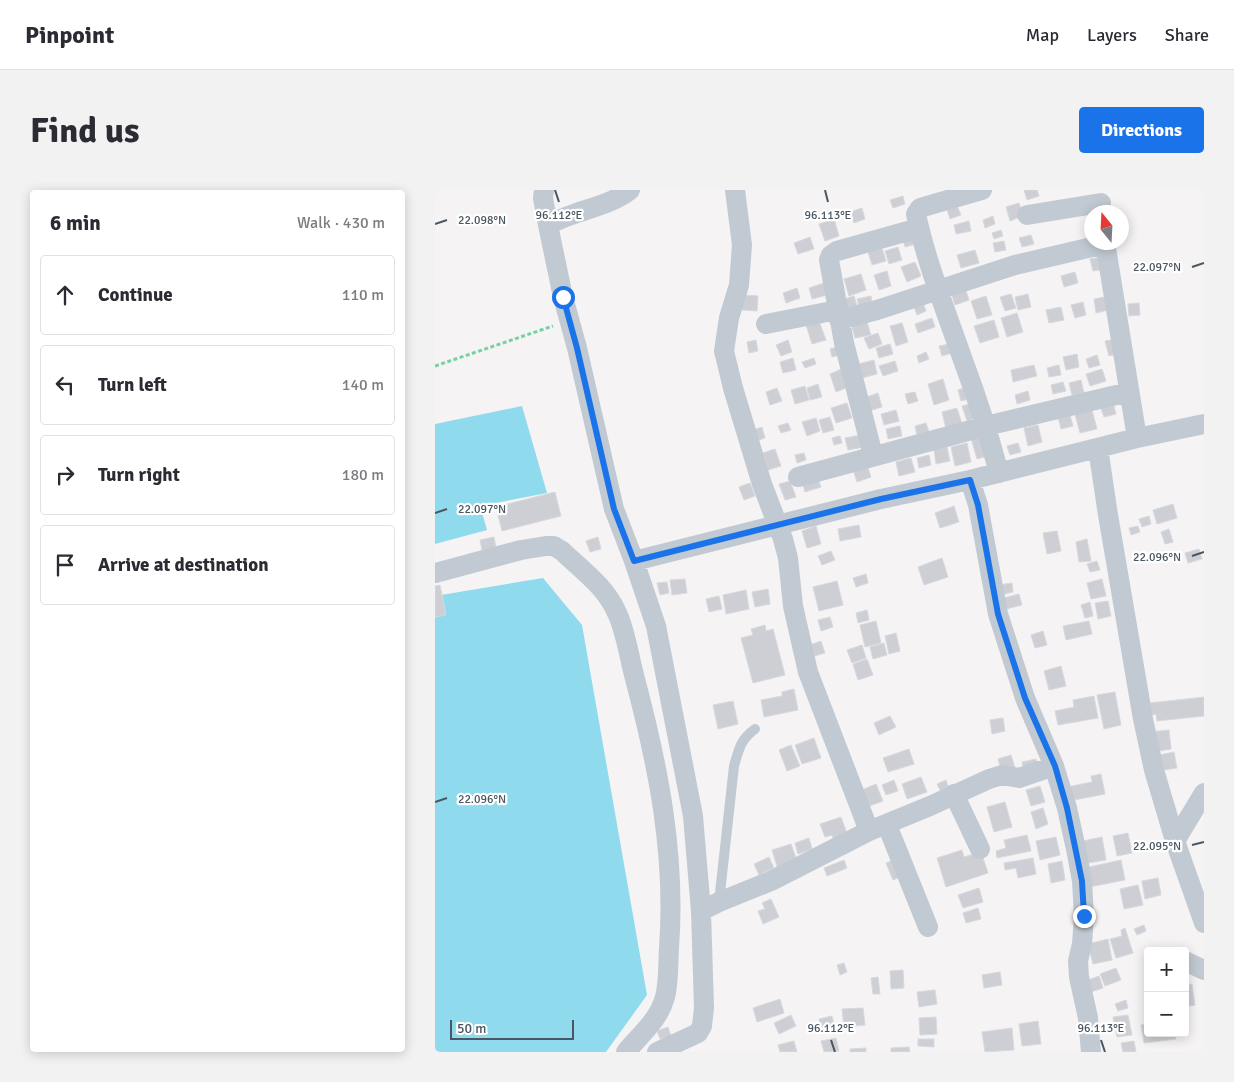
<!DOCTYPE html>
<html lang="en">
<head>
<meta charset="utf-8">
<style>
	body { margin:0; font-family:Signika,sans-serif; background:#f2f2f3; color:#2b2b33 }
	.controls { position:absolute; right:15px; bottom:15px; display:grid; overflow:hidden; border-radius:5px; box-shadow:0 2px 12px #0003 }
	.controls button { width:45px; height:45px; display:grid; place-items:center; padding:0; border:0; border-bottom:1px solid #e1e1e2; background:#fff; color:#2b2b33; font:25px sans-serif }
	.compass { position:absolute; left:649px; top:15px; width:45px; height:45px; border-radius:50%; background:#fff; box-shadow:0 2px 12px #0003; rotate:342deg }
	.scale { position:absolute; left:15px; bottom:12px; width:124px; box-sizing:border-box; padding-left:5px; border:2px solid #4a5661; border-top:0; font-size:14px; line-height:18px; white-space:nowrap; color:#4a5661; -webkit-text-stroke:4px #fff; paint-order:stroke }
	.stop { position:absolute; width:15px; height:15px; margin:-11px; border:4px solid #1a73e8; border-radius:50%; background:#fff }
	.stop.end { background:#1a73e8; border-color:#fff; box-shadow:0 1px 5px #0008 }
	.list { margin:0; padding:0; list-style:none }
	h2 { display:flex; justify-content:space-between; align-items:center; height:65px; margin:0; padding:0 20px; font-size:21px }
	h2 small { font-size:16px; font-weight:400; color:#7c7c81 }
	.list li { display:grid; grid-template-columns:32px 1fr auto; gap:15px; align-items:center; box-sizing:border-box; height:80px; margin:0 10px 10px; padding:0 10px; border:1px solid #e1e1e2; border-radius:5px }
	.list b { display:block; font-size:19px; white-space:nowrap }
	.list em { font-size:16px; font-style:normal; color:#7c7c81 }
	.icon { flex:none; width:28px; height:28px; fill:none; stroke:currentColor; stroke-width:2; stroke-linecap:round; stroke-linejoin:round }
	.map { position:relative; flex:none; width:769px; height:862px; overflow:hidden; border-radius:5px }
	header { display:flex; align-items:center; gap:30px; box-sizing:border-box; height:70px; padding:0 25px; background:#fff; border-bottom:1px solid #e1e1e2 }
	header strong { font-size:24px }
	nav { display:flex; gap:28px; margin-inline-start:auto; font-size:18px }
	.intro { display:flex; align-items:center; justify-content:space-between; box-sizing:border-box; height:120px; padding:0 30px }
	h1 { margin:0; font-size:35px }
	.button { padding:12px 22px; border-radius:5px; background:#1a73e8; color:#fff; font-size:18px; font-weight:700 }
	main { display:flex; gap:30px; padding:0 30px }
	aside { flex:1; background:#fff; border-radius:5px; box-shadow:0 2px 12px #0003 }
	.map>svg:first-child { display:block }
	.water { fill:#90daee }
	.building { fill:#cdcfd5; stroke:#d7d9de }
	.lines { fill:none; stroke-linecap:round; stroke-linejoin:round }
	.path { stroke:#7ad0a6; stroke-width:3; stroke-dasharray:4 2.5; stroke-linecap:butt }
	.service { stroke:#c1cad2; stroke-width:10 }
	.minor { stroke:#c1cad2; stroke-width:20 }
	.route { stroke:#1a73e8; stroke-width:6 }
	.ticks { fill:none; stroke:#4a5661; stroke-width:2 }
	.ticks-label { font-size:12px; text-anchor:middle; fill:#4a5661; stroke:#fff; stroke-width:4.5; stroke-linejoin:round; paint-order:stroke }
</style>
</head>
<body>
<header>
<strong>Pinpoint</strong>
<nav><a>Map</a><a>Layers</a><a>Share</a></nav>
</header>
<div class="intro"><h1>Find us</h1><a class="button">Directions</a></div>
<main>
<aside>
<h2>6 min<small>Walk · 430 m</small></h2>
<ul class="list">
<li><svg class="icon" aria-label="ahead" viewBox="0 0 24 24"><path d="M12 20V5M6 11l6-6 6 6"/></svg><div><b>Continue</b></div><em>110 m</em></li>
<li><svg class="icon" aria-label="left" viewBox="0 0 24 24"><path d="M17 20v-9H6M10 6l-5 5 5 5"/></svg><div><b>Turn left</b></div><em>140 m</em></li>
<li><svg class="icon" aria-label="right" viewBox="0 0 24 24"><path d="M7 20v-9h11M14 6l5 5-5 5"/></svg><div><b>Turn right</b></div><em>180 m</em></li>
<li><svg class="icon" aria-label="arrive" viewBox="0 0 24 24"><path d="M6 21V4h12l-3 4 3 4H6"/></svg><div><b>Arrive at destination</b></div></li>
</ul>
</aside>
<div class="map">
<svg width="769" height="862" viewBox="0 0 769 862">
	<rect width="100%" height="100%" fill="#f5f3f3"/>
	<path class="water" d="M87,216L112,303L45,316L52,340L0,354V234Z
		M108,388L147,435L212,805L171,862H0V406Z"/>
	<path class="building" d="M589,0H602L604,6L592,10Z
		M468,6L470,14L458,18L455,10Z
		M584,13L588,26L575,31L571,17Z
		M522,16L526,25L515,29L512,20Z
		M427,18L430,29L419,33L415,22Z
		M558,26L560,34L550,38L548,30Z
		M399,29L404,46L390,51L384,34Z
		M534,31L536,41L521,44L519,35Z
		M566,40L568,46L559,49L557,43Z
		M477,43L481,54L470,57L467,46Z
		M596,45L599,54L587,57L584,48Z
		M375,47L379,59L363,64L359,53Z
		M569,51L571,60L560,62L558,53Z
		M463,57L467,70L454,74L450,61Z
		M447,58L451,71L437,75L433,62Z
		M540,60L544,73L526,78L522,65Z
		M668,67L670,79L658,81L655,69Z
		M480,72L486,86L472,92L466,77Z
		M452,81L456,96L444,100L439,85Z
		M640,82L643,93L629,97L626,86Z
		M426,84L431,100L414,106L409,89Z
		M389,93L392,105L377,109L374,98Z
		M362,98L365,108L351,113L348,103Z
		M530,98L534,110L520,115L516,102Z
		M576,104L581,118L570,121L565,107Z
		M593,104L596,117L583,120L580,107Z
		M308,105L323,106L322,121L307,120Z
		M419,106L422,116L409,120L406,110Z
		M436,106L437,113L424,116L422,109Z
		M551,106L557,125L542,129L536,111Z
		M674,106L677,119L661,123L659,109Z
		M487,110L491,121L482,125L478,114Z
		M648,112L651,125L640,128L636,115Z
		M704,113L705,125L694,126L693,114Z
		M626,117L629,130L614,133L611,120Z
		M582,123L588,142L572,147L566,128Z
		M497,128L500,137L483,143L480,134Z
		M431,129L436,145L420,148L416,133Z
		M559,130L564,147L545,153L539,136Z
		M384,131L391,150L377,154L371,135Z
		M467,133L473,152L461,156L455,136Z
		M443,143L447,154L434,159L429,148Z
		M681,149L685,163L674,166L670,151Z
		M321,150L323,161L314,163L312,152Z
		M353,150L357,162L346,166L341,155Z
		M455,154L458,164L444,168L441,158Z
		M514,154L517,163L507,166L504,156Z
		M406,156L408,164L397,167L395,159Z
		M491,162L494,169L484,173L482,166Z
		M642,164L644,177L631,180L628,167Z
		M662,165L665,175L654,178L651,169Z
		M358,168L361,180L348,183L345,172Z
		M379,168L381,174L370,178L367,172Z
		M439,170L442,184L427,188L423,174Z
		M460,171L463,181L448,186L444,176Z
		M599,175L602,186L578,192L576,180Z
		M624,175L626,185L614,187L612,178Z
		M409,178L416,196L401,202L395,184Z
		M667,179L671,191L655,196L651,184Z
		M508,189L514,210L499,215L493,194Z
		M646,190L649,203L637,205L634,193Z
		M628,192L631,201L618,204L616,195Z
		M383,194L387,207L375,210L372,198Z
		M370,196L374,210L360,214L356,200Z
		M534,196L537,208L526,211L523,200Z
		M342,198L347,211L335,215L331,202Z
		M593,201L595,210L582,214L580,205Z
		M480,202L483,211L473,214L470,204Z
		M443,203L447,217L434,221L429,208Z
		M678,212L681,224L669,227L665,216Z
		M412,213L417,228L401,233L396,218Z
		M539,213L543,227L532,231L527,216Z
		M522,218L527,234L511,239L507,222Z
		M461,220L464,231L449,235L446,224Z
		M657,220L662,239L645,243L640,224Z
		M635,225L638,236L626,239L623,227Z
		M395,227L399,240L388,243L384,230Z
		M381,228L385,241L372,246L367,232Z
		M353,233L356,240L346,243L343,236Z
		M491,233L494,242L482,245L480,236Z
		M603,235L607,252L593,256L589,238Z
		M465,236L467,246L453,249L451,239Z
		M327,237L330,248L318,252L315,241Z
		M426,245L429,257L413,260L410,248Z
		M547,245L553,266L542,269L536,248Z
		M405,246L407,253L399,255L397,248Z
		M532,253L536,272L520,276L516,257Z
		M583,253L586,262L575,265L572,256Z
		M512,257L515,271L501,274L499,259Z
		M340,259L346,276L333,280L328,263Z
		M369,263L371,270L362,273L360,265Z
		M494,265L496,275L484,278L482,268Z
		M476,268L480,282L464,286L461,272Z
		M430,269L436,287L422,292L416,273Z
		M381,283L386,297L370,302L366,288Z
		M355,291L361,307L350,310L344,294Z
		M315,293L320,306L309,310L304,297Z
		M120,302L126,326L67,341L61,317Z
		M738,314L742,328L722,334L718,320Z
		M519,316L524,332L505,338L500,323Z
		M714,326L716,334L707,337L704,329Z
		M424,335L426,347L405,351L403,339Z
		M381,336L386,354L372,358L367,341Z
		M703,336L705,342L696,345L694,338Z
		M734,339L738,352L730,354L726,342Z
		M622,341L626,361L612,364L608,343Z
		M59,347L61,358L47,360L45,350Z
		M163,347L166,359L155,362L151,351Z
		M652,349L656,371L644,372L641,352Z
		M764,359L767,369L753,373L750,363Z
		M396,361L400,370L387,375L383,366Z
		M507,368L513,387L489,395L483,377Z
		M662,371L665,380L655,382L652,374Z
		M431,384L433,393L421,397L418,388Z
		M250,389L252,403L237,405L235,390Z
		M667,389L671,406L656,409L652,393Z
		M402,391L408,415L384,421L378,397Z
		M232,392L234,403L225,405L222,393Z
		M577,393L578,402L566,405L564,395Z
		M5,395L11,425L0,427V396Z
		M333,399L335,414L320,417L317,402Z
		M311,400L314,419L291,424L288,405Z
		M584,404L587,415L571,419L569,408Z
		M284,406L287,419L274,422L271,409Z
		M673,411L676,426L663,429L660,413Z
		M655,412L658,426L650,428L646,415Z
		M432,420L434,430L423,433L421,423Z
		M395,427L398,437L386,441L383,430Z
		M441,431L446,453L430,457L425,435Z
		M654,431L657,444L631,450L628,436Z
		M330,435L331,441L338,439L350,485L318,493L306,448L318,445L316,439Z
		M608,441L612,455L600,458L596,445Z
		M461,443L465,461L454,464L450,446Z
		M386,451L390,463L376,467L372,456Z
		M449,453L452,465L438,469L435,457Z
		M427,455L431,468L417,473L412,460Z
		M432,469L438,485L423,490L418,474Z
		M626,476L631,496L614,500L609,481Z
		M359,499L363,520L329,527L326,510L347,506V502Z
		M680,502L686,535L669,539L662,505Z
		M659,506L663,528L623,535L620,521L639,517L638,510Z
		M769,507V526L722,531L721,524L716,525L715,513Z
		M298,511L303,534L283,539L278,515Z
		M455,526L461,537L444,545L439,533Z
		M568,528L570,541L557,544L555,530Z
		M734,540L736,559L718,562L715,542Z
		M379,548L386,568L367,574L360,555Z
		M356,555L365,576L352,581L344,560Z
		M474,559L479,574L453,582L448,568Z
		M739,562L742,578L722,581L719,566Z
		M576,565L581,581L567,584L563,569Z
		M601,569L603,580L589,583L587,572Z
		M666,584L670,604L634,611L632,597L657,592L656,586Z
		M486,587L492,602L472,609L467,594Z
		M459,590L463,601L451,605L447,595Z
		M511,590L514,599L506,602L502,594Z
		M441,594L448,611L429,618L422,602Z
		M605,596L610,612L596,616L591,600Z
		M570,612L577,637L559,642L552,617Z
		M608,618L613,634L601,639L596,622Z
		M406,627L414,649L400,655L397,645L390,647L385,634Z
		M693,643L697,663L682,666L678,646Z
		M592,645L596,661L562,668L561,661L571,658L569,650Z
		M621,647L625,665L605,670L601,651Z
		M667,647L671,670L647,674L648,651Z
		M374,648L377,659L363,664L360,653Z
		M356,654L363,674L343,680L337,660Z
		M527,660L529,667L546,662L553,683L511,697L502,668Z
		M334,667L339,678L324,685L319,674Z
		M598,668L601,684L583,688L581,678L570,680L569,673Z
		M461,669L468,686L458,690L451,673Z
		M409,670L412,678L392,686L389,678Z
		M686,670L690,690L654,697L650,678Z
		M627,671L630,690L616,693L613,674Z
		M723,688L726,705L710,709L707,691Z
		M703,695L708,715L689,719L685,699Z
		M544,698L548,712L528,718L523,705Z
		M336,709L344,727L328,734L323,721L330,719L327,713Z
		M543,718L546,729L531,733L528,723Z
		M709,735L711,741L702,745L699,739Z
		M690,738L698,763L681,768L675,749L687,746L686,740Z
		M673,749L677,770L658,774L653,754Z
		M409,773L412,782L405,785L402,775Z
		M681,778L686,790L670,796L665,784Z
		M468,780L469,798L456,799L455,781Z
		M565,782L567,795L549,798L547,785Z
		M664,786L668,798L653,803L648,792Z
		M443,787L445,804H438L436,788Z
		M757,794L760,815L750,817V795Z
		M500,800L502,814L484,817L482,802Z
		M345,809L349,823L322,832L318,818Z
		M691,810L693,818L683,821L680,814Z
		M428,818L430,835L409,837L407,819Z
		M356,825L361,836L344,844L339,833Z
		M693,825L697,845L682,847L678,827Z
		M397,826L401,841L387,844L384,829Z
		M501,827L502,844L485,845L484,828Z
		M603,831L606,854L587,856L584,834Z
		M713,834V843H740L741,849L709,853L706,835Z
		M233,837L236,846L225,849L222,841Z
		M577,838L579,860L550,862L547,842Z
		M401,848L404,861L389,862L386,851Z
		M483,849H499V857L483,856Z
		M359,851L362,862H345L343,855Z
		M699,851L701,862H688L686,853Z
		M474,857L475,862H456V858Z
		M431,858V862H415V859Z"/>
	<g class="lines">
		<path class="path" d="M0,176L118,136"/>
		<path class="service" d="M284,712L299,576C304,559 305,550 320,539"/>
		<path class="minor" d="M109,0L108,8L113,35
			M195,0C178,13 158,17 139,24C130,27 121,31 113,35L128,107L142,158L179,319L199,371L221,436L258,626L266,721L269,818L267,836L263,843L222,862
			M300,0L307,55L304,95L294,128L289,161L298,198L327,294L348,349L353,368L358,416L373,482L434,641
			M547,0L485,18L481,24C492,75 512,124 529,173C543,210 554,246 564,283
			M592,25L666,13
			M670,52L702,248
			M404,130L442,120L580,75L670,54
			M331,134L402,120
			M663,258L673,325L708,529L719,580L740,651L769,733
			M438,265L409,153L394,70L396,65L402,61L484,38
			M363,287L551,236L694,202
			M535,290L543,315L563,424L590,508L619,576L632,618L641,659L647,691L649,726L647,754L643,771L644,787L653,828L656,862
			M199,371L446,309L535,290L702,248L769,234
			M0,383L86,360L111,356H119L127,361C147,380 171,397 182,423C190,439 194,466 199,485C223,575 241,664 234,758C233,773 234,792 230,807C224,830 205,845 191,862
			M519,604L545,659
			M452,635L493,737
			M740,651L769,603
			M266,721L284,712L336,691L434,641L495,616L554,589L567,585L584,588L619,576
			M750,771L769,780"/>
	</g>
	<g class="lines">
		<path class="route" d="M128,107L142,158L179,319L199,371L446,309L535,290L543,315L563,424L590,508L620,576L632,618L647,691L649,726"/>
	</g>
	<path class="ticks" d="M120,0L124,12M390,0L393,12M0,34L12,30M757,77L769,73M0,323L12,319M757,366L769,362M0,612L12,608M757,655L769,652M396,850L400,862M666,850L670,862"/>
	<g class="ticks-label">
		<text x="124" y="29">96.112°E</text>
		<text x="393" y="29">96.113°E</text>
		<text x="47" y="34">22.098°N</text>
		<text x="722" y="81">22.097°N</text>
		<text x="47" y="323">22.097°N</text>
		<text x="722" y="371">22.096°N</text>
		<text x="47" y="613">22.096°N</text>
		<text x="722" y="660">22.095°N</text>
		<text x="396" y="842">96.112°E</text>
		<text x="666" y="842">96.113°E</text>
	</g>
</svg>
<div class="controls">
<button>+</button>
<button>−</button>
</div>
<svg class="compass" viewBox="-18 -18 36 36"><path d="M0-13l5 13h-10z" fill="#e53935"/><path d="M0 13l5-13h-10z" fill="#7c7c81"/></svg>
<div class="scale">50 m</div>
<div class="stop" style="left:128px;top:107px"></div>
<div class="stop end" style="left:649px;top:726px"></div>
</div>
</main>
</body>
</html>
